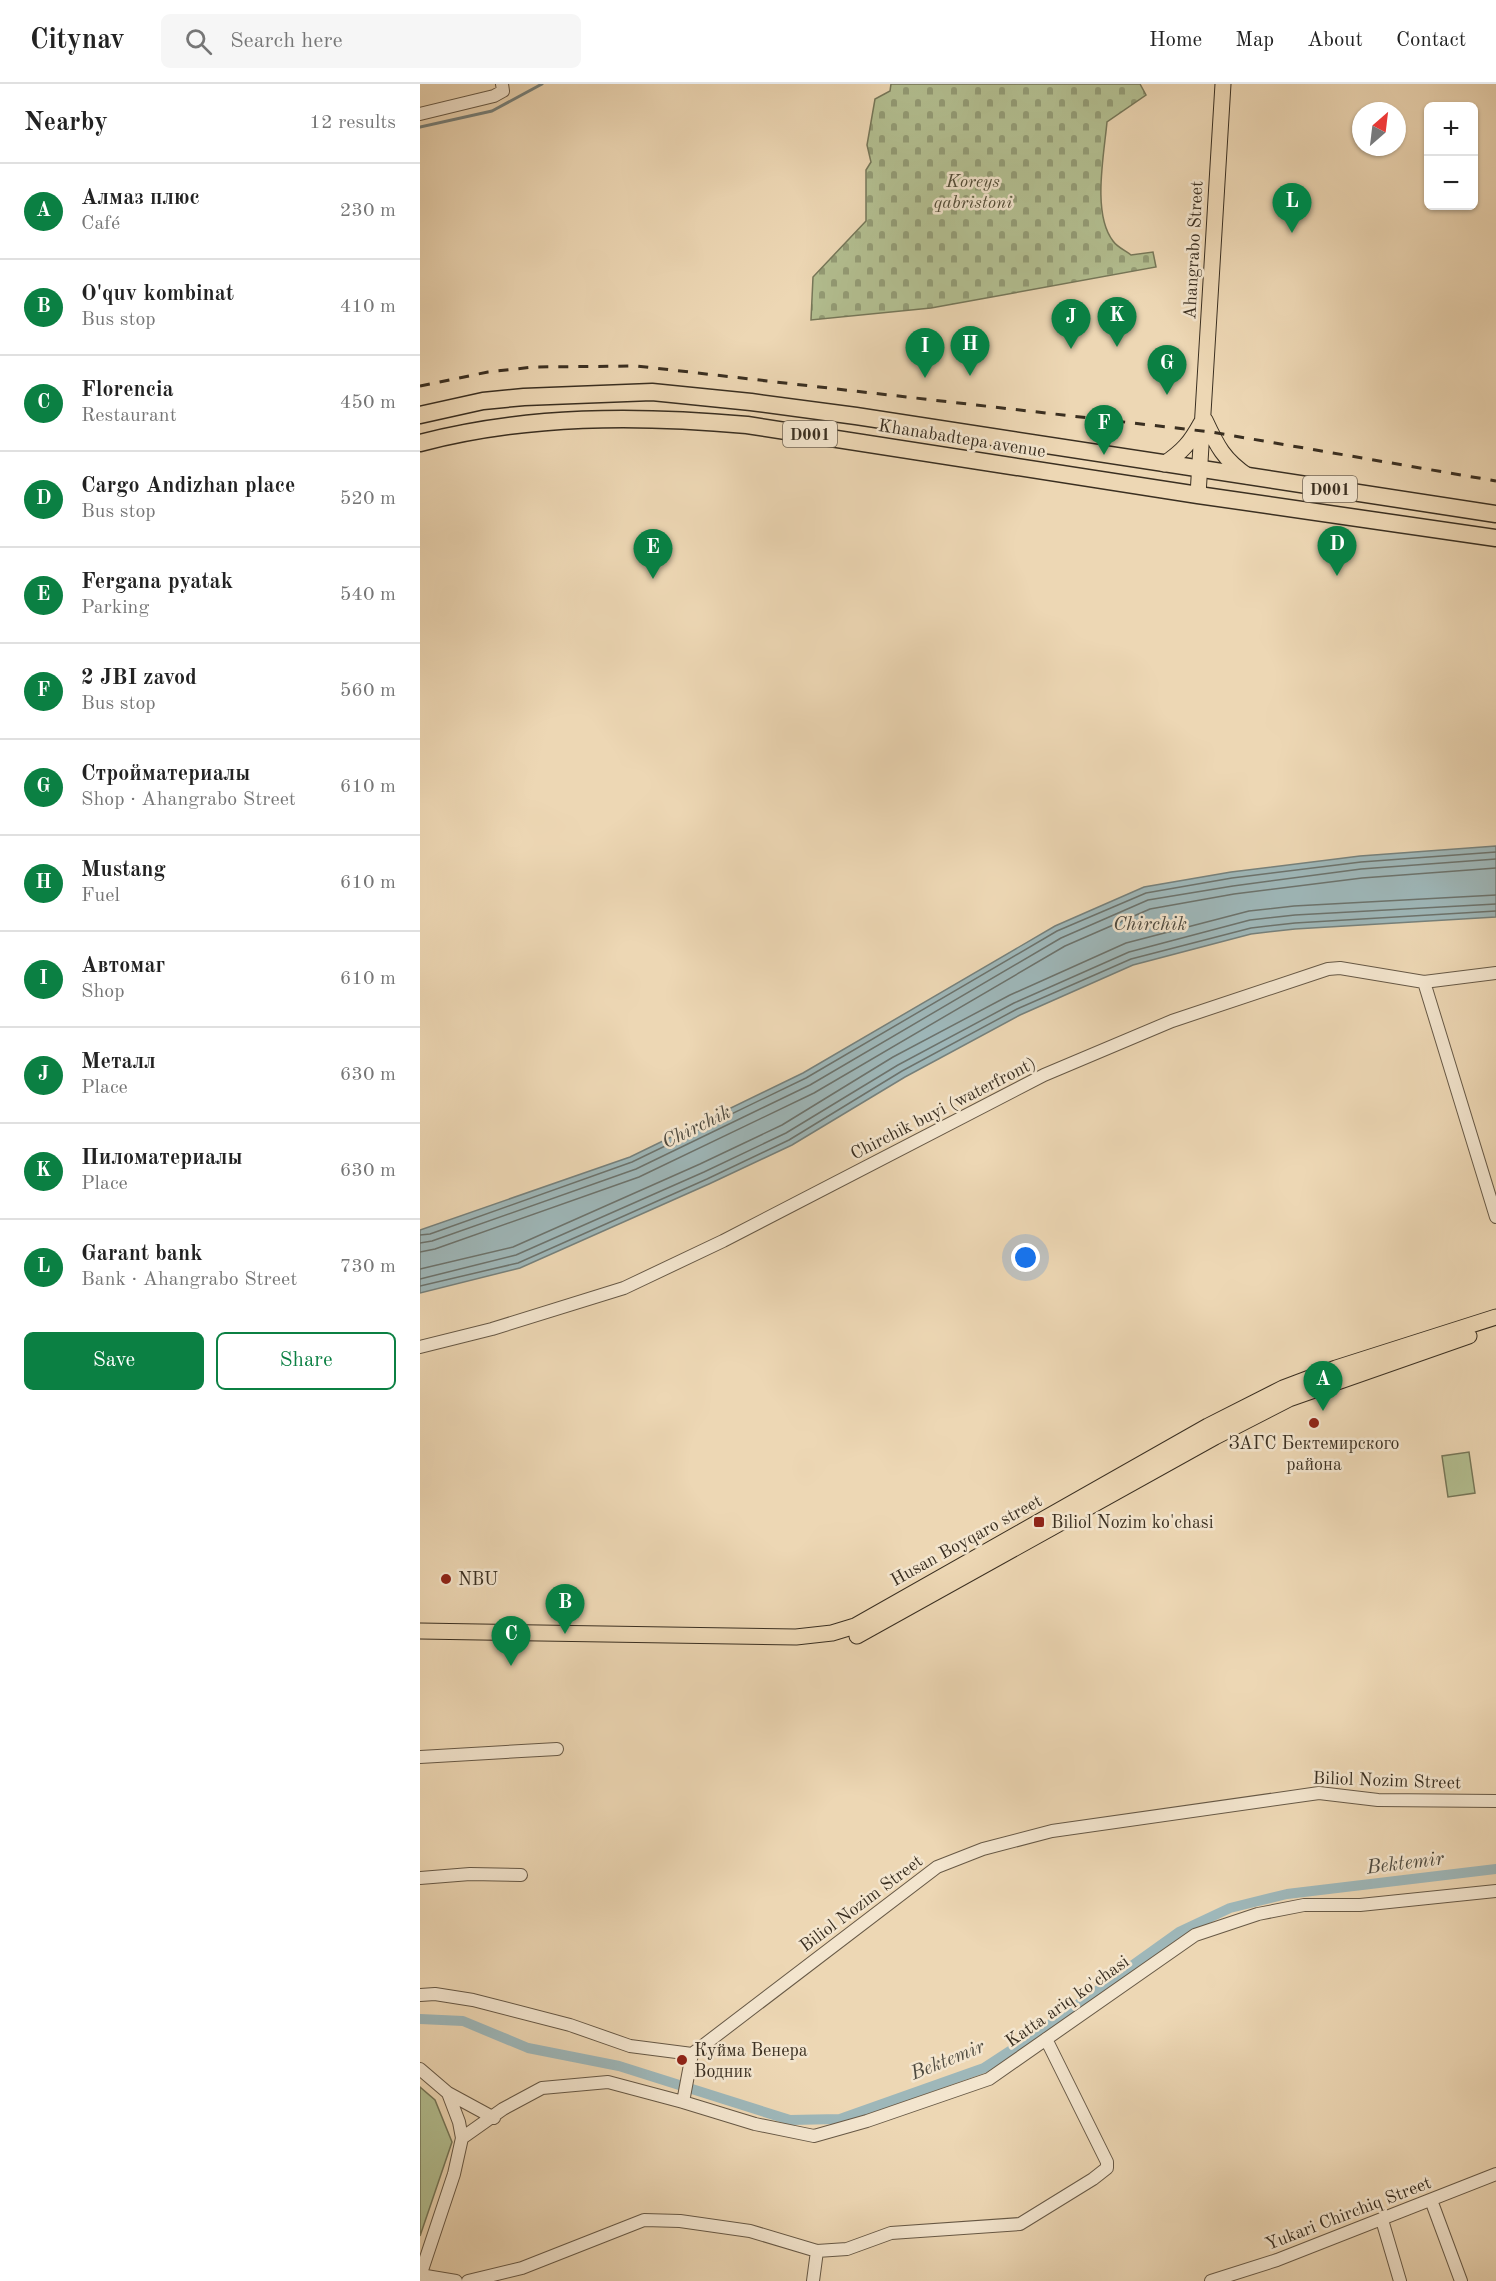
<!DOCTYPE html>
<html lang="en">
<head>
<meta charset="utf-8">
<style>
	body { margin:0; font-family:"Old Standard TT",serif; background:#f6f6f6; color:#222 }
	.controls { position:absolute; right:18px; top:18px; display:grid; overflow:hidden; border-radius:9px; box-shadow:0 2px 4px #0004 }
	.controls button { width:54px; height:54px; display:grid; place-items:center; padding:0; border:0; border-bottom:2px solid #e0e0e0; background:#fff; color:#222; font:30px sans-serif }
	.compass { position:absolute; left:932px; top:18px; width:54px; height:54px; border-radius:50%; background:#fff; box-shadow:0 2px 4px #0004; rotate:28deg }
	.you { position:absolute; left:606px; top:1174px; width:21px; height:21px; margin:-15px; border:4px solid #fff; border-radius:50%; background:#1a73e8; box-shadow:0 0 0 9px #1a73e833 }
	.badge { display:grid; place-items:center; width:39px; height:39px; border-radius:50%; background:#0b8043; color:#fff; font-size:20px; font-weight:700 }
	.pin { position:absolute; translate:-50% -50px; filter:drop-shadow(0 2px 3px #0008) }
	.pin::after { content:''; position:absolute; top:32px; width:21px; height:18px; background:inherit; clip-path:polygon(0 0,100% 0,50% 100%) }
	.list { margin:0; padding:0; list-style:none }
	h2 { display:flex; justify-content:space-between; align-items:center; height:78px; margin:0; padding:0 24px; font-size:26px }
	h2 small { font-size:20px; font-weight:400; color:#767676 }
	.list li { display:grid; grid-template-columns:39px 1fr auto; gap:18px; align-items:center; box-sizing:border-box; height:96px; padding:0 24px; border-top:2px solid #e0e0e0 }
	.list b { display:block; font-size:22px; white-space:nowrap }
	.list p { margin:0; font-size:20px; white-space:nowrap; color:#767676 }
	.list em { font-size:20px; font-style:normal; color:#767676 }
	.actions { display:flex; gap:12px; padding:18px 24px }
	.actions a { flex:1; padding:14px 0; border:2px solid #0b8043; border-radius:9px; text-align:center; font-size:21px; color:#0b8043 }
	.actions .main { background:#0b8043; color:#fff }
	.icon { flex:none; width:33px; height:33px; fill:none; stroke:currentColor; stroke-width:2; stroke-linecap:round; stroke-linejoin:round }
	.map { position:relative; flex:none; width:1076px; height:2197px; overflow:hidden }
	header { display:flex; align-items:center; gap:36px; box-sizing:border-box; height:84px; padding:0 30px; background:#fff; border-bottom:2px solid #e0e0e0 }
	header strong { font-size:28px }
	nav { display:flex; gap:33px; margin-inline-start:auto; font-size:21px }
	.search { width:420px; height:54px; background:#f6f6f6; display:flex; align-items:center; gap:15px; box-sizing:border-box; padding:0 21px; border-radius:9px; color:#767676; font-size:22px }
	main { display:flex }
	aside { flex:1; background:#fff }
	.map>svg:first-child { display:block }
	.grass { fill:#b3bf91; stroke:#767759; stroke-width:1.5 }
	.cemetery { fill:url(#cemetery-stones); stroke:#767759; stroke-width:1.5 }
	.water { fill:#9eb7b9; stroke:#76817c; stroke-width:1.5 }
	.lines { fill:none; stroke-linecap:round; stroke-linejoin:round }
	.shore { stroke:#6c736d; stroke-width:1.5 }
	.stream { stroke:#76817c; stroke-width:3 }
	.canal { stroke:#9eb7b9; stroke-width:10 }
	.minor-casing { stroke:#675946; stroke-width:14 }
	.major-casing { stroke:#3a2f21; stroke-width:17 }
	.highway-casing { stroke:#3a2f21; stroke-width:19 }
	.minor { stroke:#f3e5ce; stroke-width:12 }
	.major { stroke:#edd7b4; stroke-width:15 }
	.highway { stroke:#edd7b4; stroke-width:16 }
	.rail { stroke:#3a2f21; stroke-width:3; stroke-dasharray:10 10; stroke-linecap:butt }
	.poi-dot { fill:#8f2418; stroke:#f3e5ce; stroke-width:2 }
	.labels { text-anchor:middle; stroke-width:5; stroke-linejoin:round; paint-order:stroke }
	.shield { fill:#f3e5ce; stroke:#726655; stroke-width:1.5 }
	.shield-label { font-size:16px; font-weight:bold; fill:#3a2f21 }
	.park-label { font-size:18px; font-style:italic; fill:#524c37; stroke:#f3e5ce }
	.street-label { font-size:18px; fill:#3a2f21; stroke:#f3e5ce }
	.poi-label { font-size:18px; fill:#3a2f21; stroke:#f3e5ce; text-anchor:start }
	.water-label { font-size:20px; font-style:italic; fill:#4e4a3f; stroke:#f3e5ce }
</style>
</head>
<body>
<header>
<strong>Citynav</strong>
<div class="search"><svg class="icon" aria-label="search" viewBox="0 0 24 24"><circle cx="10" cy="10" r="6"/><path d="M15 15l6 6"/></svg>Search here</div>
<nav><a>Home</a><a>Map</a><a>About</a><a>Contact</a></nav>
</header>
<main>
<aside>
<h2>Nearby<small>12 results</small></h2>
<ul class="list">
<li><span class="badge">A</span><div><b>Алмаз плюс</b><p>Café</p></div><em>230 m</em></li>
<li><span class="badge">B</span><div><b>O'quv kombinat</b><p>Bus stop</p></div><em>410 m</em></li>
<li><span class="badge">C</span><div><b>Florencia</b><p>Restaurant</p></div><em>450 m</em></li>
<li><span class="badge">D</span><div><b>Cargo Andizhan place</b><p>Bus stop</p></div><em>520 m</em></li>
<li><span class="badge">E</span><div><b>Fergana pyatak</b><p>Parking</p></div><em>540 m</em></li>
<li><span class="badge">F</span><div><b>2 JBI zavod</b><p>Bus stop</p></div><em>560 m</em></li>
<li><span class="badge">G</span><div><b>Стройматериалы</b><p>Shop · Ahangrabo Street</p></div><em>610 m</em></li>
<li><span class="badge">H</span><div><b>Mustang</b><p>Fuel</p></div><em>610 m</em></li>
<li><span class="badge">I</span><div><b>Автомаг</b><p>Shop</p></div><em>610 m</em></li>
<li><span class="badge">J</span><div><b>Металл</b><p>Place</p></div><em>630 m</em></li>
<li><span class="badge">K</span><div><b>Пиломатериалы</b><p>Place</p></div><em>630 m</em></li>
<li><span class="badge">L</span><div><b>Garant bank</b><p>Bank · Ahangrabo Street</p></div><em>730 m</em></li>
</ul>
<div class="actions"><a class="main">Save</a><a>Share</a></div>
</aside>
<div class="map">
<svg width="1076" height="2197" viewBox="0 0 1076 2197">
	<defs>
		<pattern id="cemetery-stones" width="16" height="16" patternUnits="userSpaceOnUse" patternTransform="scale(1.5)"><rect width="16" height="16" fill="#b3bf91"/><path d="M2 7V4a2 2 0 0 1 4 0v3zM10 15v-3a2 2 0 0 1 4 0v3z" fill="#939c76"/></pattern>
	</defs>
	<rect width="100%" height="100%" fill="#edd7b4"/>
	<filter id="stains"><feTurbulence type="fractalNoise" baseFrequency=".00333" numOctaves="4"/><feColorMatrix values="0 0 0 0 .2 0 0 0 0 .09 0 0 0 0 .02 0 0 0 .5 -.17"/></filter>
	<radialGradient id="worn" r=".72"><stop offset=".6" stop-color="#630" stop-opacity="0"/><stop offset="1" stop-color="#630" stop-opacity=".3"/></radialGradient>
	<path class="grass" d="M1049,1368L1055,1409L1028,1413L1022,1372Z
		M0,2003L15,2016L32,2058L0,2152Z"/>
	<path class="cemetery" d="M471,0H720L726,11L687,38C684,71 672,130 693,157C697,163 706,167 711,171L733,168L736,183L511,224L391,236L393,193L446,137V86L451,78L447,61L455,15L470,7Z"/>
	<path class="water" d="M1076,762V833L875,845L831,850L713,881L600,931L485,993L372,1061L289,1100L100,1184L0,1209V1146L210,1073L383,989L635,842L724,803L811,788L940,772Z"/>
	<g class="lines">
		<path class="shore" d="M0,1151L10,1150L212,1078L386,994L637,847L726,809L812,794L941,778L1076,768
			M0,1159L12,1157L216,1085L390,1001L641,854L728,816L813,802L941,785L1076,775
			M0,1168L15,1165L219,1093L394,1009L645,862L730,825L814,810L942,794L1076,784
			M0,1185L93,1163L280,1080L362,1041L473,973L590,911L706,859L829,827L874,822L1076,811
			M0,1195L96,1171L284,1088L366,1049L478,981L594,919L709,868L830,836L875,831L1076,820
			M0,1202L98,1179L287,1095L369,1056L482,987L597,925L711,875L831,844L875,839L1076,827"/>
		<path class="stream" d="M0,43L72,27L122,0"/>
		<path class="canal" d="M0,1935L43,1937L108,1964L199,1982L370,2036L420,2035L564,1984L622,1946L759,1848L810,1824L867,1810L1076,1785"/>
		<g class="minor-casing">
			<path id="minor" d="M0,30L74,12L83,7L82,0
				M1004,898L1076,1133
				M0,1263L72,1245L204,1204L303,1157L624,991L752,937L908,885L920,884L1004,898L1076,889
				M0,1673L137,1665
				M0,1794L50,1790L101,1791
				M0,1911L15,1910L53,1916L150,1941L210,1962L272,1970L517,1783L563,1765L632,1747L899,1709L958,1716L1076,1717
				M0,1985L28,2009L39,2038L42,2054L34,2090L0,2192
				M28,2009L74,2034
				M263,2018L272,1970
				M42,2054L83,2025L122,2004L188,1998L263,2018L335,2040L394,2052L447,2037L569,1995L775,1851L838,1830L884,1821H940L1076,1807
				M1011,2116L1041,2197
				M962,2136L980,2197
				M0,2191L36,2197
				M48,2197L102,2184L224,2136L260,2137L330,2147L397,2167L427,2165L471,2149L600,2140L673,2095L687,2084V2078L626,1955
				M393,2197L397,2167
				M791,2197L857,2176L1076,2090"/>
		</g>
		<g class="major-casing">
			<path id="major" d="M785,336C797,362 804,376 828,392
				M744,380C763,367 770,359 781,339
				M778,411L803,0
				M0,1547L376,1553L412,1549L435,1542L788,1342L863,1304L916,1284L1076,1233
				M437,1552L795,1353L869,1315L1049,1252"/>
		</g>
		<g class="highway-casing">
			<path id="highway" d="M0,331L63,317L104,313L232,308L331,318L436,332L1076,430
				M0,359C107,331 217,331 327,341L778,411L1076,454"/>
		</g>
		<use href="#minor" class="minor"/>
		<use href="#major" class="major"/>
		<use href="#highway" class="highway"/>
		<path class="rail" d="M0,302L68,288L114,283L217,282L791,348L1076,397"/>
	</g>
	<g class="poi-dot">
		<circle cx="894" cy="1339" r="6"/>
		<rect x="613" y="1432" width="12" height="12" rx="3"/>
		<circle cx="26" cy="1495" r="6"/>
		<circle cx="262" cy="1976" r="6"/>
	</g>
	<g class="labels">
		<g class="shield">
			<rect x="363" y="337" width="54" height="26" rx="4.5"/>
			<rect x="883" y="392" width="54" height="26" rx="4.5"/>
		</g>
		<g class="shield-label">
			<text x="390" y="356">D001</text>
			<text x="910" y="411">D001</text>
		</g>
		<g class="park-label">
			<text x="553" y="103">Koreys<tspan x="553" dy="21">qabristoni</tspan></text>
		</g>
		<g class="street-label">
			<text transform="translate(773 166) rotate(-87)" y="6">Ahangrabo Street</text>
			<text transform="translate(542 354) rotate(9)" y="6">Khanabadtepa avenue</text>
			<text transform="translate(523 1024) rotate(-27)" y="6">Chirchik buyi (waterfront)</text>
			<text transform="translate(546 1456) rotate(-29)" y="6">Husan Boyqaro street</text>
			<text transform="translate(967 1696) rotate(2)" y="6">Biliol Nozim Street</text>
			<text transform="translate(441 1819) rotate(-37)" y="6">Biliol Nozim Street</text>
			<text transform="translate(647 1917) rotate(-35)" y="6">Katta ariq ko'chasi</text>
			<text transform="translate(928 2129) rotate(-21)" y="6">Yukari Chirchiq Street</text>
		</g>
		<g class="poi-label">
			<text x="894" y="1365" text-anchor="middle">ЗАГС Бектемирского<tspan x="894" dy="21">района</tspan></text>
			<text x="631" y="1444">Biliol Nozim ko'chasi</text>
			<text x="38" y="1501">NBU</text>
			<text x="274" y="1972">Куйма Венера<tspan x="274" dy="21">Водник</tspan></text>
		</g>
		<g class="water-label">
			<text x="730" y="846">Chirchik</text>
			<text transform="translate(276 1042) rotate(-26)" y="7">Chirchik</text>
			<text transform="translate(985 1778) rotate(-7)" y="7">Bektemir</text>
			<text transform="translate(527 1975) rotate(-22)" y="7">Bektemir</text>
		</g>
	</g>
	<rect width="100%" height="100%" filter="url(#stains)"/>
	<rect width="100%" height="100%" fill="url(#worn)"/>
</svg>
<div class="controls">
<button>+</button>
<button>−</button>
</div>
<svg class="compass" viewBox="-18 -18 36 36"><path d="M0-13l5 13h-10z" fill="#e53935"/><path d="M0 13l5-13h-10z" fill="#767676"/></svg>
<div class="you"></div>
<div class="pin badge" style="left:903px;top:1327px">A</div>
<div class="pin badge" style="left:145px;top:1550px">B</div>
<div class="pin badge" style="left:91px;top:1582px">C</div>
<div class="pin badge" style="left:917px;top:492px">D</div>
<div class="pin badge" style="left:233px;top:495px">E</div>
<div class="pin badge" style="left:684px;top:371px">F</div>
<div class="pin badge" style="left:747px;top:311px">G</div>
<div class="pin badge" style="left:550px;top:292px">H</div>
<div class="pin badge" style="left:505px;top:294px">I</div>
<div class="pin badge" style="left:651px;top:265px">J</div>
<div class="pin badge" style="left:697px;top:263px">K</div>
<div class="pin badge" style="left:872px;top:149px">L</div>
</div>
</main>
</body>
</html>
